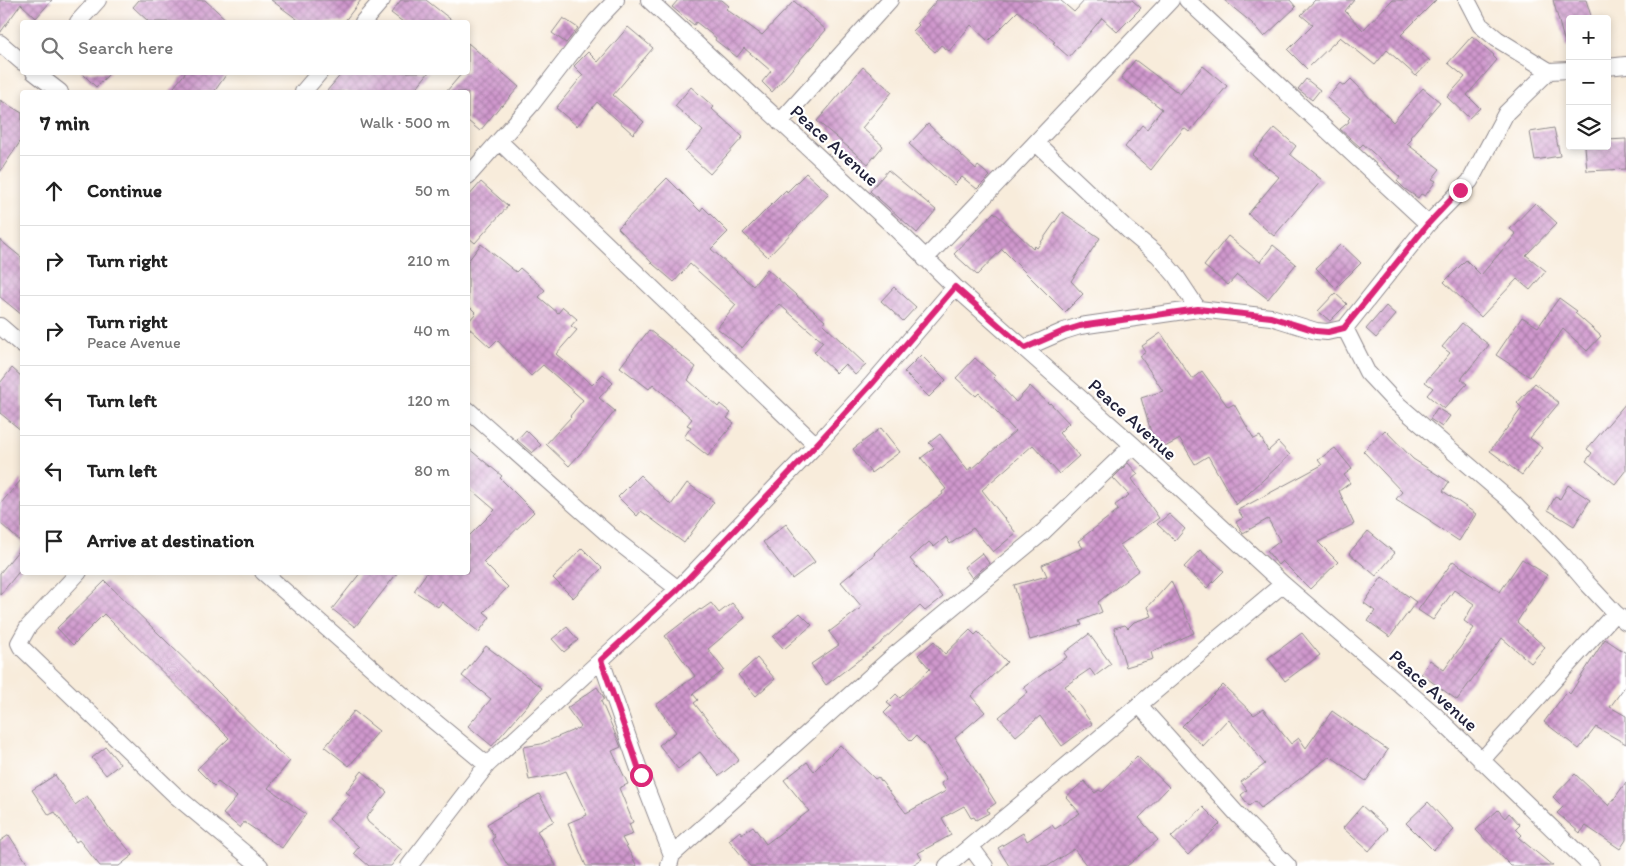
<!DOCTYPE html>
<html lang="en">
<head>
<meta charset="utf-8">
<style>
	body { margin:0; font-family:Itim,sans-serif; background:#f2f2f2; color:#222 }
	.controls { position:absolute; right:15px; top:15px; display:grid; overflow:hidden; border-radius:5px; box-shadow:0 2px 8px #0003 }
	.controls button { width:45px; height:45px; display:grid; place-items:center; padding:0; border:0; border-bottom:1px solid #e0e0e0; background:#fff; color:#222; font:25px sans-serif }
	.stop { position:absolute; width:15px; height:15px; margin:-11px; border:4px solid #db2777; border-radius:50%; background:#fff }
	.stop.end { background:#db2777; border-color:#fff; box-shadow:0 1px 5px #0008 }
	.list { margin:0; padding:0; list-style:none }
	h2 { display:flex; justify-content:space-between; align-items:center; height:65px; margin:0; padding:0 20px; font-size:21px }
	h2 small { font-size:16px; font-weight:400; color:#767676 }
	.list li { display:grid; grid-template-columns:32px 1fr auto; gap:15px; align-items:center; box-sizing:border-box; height:70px; padding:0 20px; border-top:1px solid #e0e0e0 }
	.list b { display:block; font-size:19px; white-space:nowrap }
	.list p { margin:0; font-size:16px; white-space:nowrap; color:#767676 }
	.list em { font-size:16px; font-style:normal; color:#767676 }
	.icon { flex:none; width:28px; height:28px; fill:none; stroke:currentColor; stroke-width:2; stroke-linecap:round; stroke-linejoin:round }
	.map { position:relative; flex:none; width:1626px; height:866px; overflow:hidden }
	.search { position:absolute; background:#fff; box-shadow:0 2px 8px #0003; left:20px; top:20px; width:450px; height:55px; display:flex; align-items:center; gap:12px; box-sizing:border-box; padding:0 18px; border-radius:5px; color:#767676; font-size:19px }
	.panel { position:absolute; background:#fff; box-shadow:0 2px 8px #0003; left:20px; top:90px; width:450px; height:485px; border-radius:5px }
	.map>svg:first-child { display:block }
	.building { fill:url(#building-cross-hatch) }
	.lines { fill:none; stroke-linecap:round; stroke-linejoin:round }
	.minor-casing { stroke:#8d878b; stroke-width:18 }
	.minor { stroke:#fff; stroke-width:16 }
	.route { stroke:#db2777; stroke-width:6 }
	.labels { text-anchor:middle; stroke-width:4.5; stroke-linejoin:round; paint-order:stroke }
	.street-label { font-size:19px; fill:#22223b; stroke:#fff }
</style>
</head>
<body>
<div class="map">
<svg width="1626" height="866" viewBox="0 0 1626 866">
	<defs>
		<pattern id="building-cross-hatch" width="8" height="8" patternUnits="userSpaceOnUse" patternTransform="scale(1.25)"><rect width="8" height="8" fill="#d098cd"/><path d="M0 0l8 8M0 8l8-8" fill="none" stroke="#a87ca8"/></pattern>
	</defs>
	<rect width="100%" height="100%" fill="#fff"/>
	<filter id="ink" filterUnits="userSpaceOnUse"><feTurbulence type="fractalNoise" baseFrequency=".02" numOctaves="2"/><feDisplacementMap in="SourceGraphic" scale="10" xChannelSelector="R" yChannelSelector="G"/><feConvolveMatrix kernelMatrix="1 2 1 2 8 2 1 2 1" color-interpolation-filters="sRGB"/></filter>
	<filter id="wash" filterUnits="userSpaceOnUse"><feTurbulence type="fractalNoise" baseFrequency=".0096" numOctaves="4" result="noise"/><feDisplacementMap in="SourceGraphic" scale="20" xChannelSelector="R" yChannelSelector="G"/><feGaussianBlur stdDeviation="1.12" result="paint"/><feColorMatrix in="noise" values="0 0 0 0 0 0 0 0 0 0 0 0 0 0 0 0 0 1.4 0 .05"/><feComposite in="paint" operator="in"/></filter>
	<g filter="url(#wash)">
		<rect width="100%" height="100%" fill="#f8ecdb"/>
		<g id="blocks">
			<path class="building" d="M0,0H52L36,18L21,4L0,33Z
				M139,0H205L229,22H149L133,7Z
				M271,0H361L344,22H301Z
				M401,0H426L454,22H403L391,13Z
				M678,0H722L729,6L726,9L762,35L794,1L826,30L772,92L762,82L771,71L744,48L737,57L715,40L716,38L696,22L694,25L672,7Z
				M937,0H1060L1074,12L1085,0H1132L1141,8L1117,32L1102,18L1069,57L1053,43L1055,42L1018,11L988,41L971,25L949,51L941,45L935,52L912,32L919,25L917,23Z
				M1224,0H1290L1296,7L1264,37L1252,23Z
				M1315,0H1354L1345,11L1363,30L1392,0H1436L1401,35L1430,61L1416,76L1387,50L1375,65L1340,37L1307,69L1288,50L1313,25L1301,15Z
				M1553,0H1586L1592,19H1570V47H1566Z
				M563,18L578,28L566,43L552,33Z
				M628,27L653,48L613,95L644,122L633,134L597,102L577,126L556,108L583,75L574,66L588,52L598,62Z
				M1472,36L1494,55L1493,56L1497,60L1467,95L1480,108L1469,118L1447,97L1465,77L1448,63Z
				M468,43L519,87L502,106L501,105L480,131L468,121V92H446L463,72H468Z
				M1135,60L1180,94L1203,66L1227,86L1189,132L1184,128L1151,170L1125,147L1142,125L1147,129L1162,109L1121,78Z
				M863,67L892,92L862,128L883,146L868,164L817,121Z
				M81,72H111L96,87Z
				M186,72H228L214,92H170Z
				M343,72H429L413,92H326Z
				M1306,79L1320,90L1312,100L1298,89Z
				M1351,79L1393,122L1423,88L1440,102L1410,137L1412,139L1407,144L1440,169L1432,179L1436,181L1425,196L1421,194L1418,198L1405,189L1397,181L1400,177L1363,144L1360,147L1340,129L1349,122L1348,120L1350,118L1327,98L1340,83L1344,86Z
				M691,87L714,107L712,109L743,137L710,174L685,151L703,131L675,106Z
				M0,100L22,113V139L0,172Z
				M928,124L976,169L978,166L990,176L977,189L962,177L954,185L909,144Z
				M1275,128L1296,146L1290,154L1322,180L1274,236L1248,214L1279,177L1252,155Z
				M1554,128L1560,156L1535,160L1530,132Z
				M1626,139V169L1587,171L1585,146H1607V140Z
				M888,170L936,210L917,233L870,191Z
				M806,173L829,194L768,257L743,233L786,190L787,192Z
				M667,178L700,211L703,207L728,232L711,249L753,286L767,269L825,321L823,324L866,365L855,375L845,364L836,373L814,352L823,342L779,304L742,348L717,328L736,305L690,264L674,282L654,265L618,228Z
				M481,182L508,206L475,243L468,237V197Z
				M1535,203L1557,223L1526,255L1546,271L1530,290L1517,279L1481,317L1444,282L1466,260L1481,275L1516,234L1510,229Z
				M994,212L1033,248L1035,246L1037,248L1062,212L1100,238L1071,281L1083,294L1065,312L1002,249L977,275L954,254Z
				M1228,236L1260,262L1273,245L1296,264L1268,299L1237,275L1228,285L1204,266Z
				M0,240L22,258V315L0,297Z
				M481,244L516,272L520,268L545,290L539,297L558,313L563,307L577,319L571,326L577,330L556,354L592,385L603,374L613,383L599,398L615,411L588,445L569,466L546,444L571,417L570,416L583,400L543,365L531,376L497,340L490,347L468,327V322L476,313L468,305V261Z
				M1341,244L1361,263L1336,288L1316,268Z
				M894,287L916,307L903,321L881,301Z
				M1335,293L1347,304L1330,321L1318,311Z
				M1559,298L1577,311L1575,313L1601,336L1587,351L1563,329L1530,377L1496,355L1522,317L1538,327Z
				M1386,306L1396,315L1376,338L1366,329Z
				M1462,323L1489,345L1461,379L1467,384L1444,409L1427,395L1433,388L1425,382L1450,353L1442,347Z
				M649,330L696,367L688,380L718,407L720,404L731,413L727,418L734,423L708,456L684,437L691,427L687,425L692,419L653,384L649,389L620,367Z
				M1161,333L1192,379L1202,371L1228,407L1234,404L1254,439L1260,436L1268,451L1278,442L1290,455L1236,505L1208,456L1195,464L1180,439L1161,449L1151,432L1141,398L1163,391L1140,356L1146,352L1142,346Z
				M921,355L946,380L929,397L904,372Z
				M975,358L995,376L993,378L1016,402L1030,386L1049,404L1050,403L1069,423L1059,433L1079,456L1059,474L1033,445L982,490L1016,533L993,552L973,528L950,544L946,537L934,547L929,542L910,559L943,597L925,611L920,606L881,642V643L826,685L811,664L839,645L829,632L862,607L841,582L875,554L874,553L898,530L943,494L942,492L946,489L921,458L934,448L929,443L940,434L968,471L971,467L972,469L1015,431L979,393L976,396L956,378Z
				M12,368L22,377V431L0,413V383Z
				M1535,383L1559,403L1530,438L1542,448L1522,475L1490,451L1522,408L1517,403Z
				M1626,403V470L1615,484L1586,461L1592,453L1587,449Z
				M1437,408L1450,416L1442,427L1430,419Z
				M881,428L900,452L871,473L853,449Z
				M526,430L541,445L532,453L517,440Z
				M1385,430L1413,459L1449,482L1443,491L1476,514L1459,541L1430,522L1431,521L1396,499L1402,492L1363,451Z
				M468,448L502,476L500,478L534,512L483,562L508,587L484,612L490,617L479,632L442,602L438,607L414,591L427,572H468V537L495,510L468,487Z
				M1335,448L1352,469L1344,475L1350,483L1339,491L1354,524L1318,542L1338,562L1310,589L1282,561L1278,565L1267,551L1280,541L1268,519L1243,533L1236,522L1243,518L1238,510L1322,465L1318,460Z
				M1128,463L1138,474L1132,479L1159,518L1120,545L1139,570L1098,602L1102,612L1080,621L1082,625L1030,640L1014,585L1047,576L1042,565L1083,548L1078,541L1118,510L1115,505L1129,495L1113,478Z
				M640,475L671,505L687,483L714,502L684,543L641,511L637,516L618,497Z
				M22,479V543L0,523V504Z
				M1568,485L1590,500L1574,526L1548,510L1555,497L1560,499Z
				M1169,514L1185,529L1175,541L1157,524Z
				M786,524L815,562L792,579L763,542Z
				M1368,531L1395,553L1376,576L1349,553Z
				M22,546V568L0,595V573Z
				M582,548L602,568L573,598L553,578Z
				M1200,550L1224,571L1207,588L1184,567Z
				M982,553L989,563L972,578L964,567Z
				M1522,559L1547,575L1517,622L1545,647L1531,663L1502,638L1457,700L1421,674L1430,660L1444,670L1474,628L1464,621L1474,604L1454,590L1433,620L1418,610L1453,561L1500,592Z
				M361,572H398L355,627L332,609Z
				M1382,577L1416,602L1390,637L1368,621L1375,611L1364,603Z
				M105,581L277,750L290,761L268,788L306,814L282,848L244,822L240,828L223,814L237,797L218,782L214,786L197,769L229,738L104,614L73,645L57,628Z
				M1171,581L1194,633L1151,652L1153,659L1126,667L1114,628L1125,625L1128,628L1134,622L1152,616L1148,607Z
				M711,603L719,613L732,603L745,618L708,649L724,670L693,694L698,700L694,703L739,760L719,776L700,752L678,769L659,745L676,732L656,705L695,676L665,636L700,609L701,610Z
				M800,613L812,625L784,649L773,637Z
				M567,627L578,640L564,652L552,639Z
				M970,630L975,635L978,632L1007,662L971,696L985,712L955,738L996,803L987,809L989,813L976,820L974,817L971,818L964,806L942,818L951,835L918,853L922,859L911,866H750L729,840L740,831L742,834L753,826L766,844L809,811L784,780L807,762L814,771L840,745L875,779L878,777L906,813L946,791L941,783L947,779L926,746L916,736L911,741L884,713L891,706L887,703L896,694L900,698L930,669L918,655L934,641L945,654Z
				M1302,633L1320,655L1285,681L1268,658Z
				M1089,634L1111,664L1095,676L1090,669L1065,686L1092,724L1062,746L1040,716L1016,736L999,717L1028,692L1024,687L1067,657L1064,653Z
				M1605,639L1626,653V685L1610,707L1626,716V744L1596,727L1579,749L1544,722L1567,691L1570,694Z
				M486,646L542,688L492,746L468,726L491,699L462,676Z
				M757,658L775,679L756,696L738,675Z
				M1223,685L1254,715L1263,709L1291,744L1299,738L1306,748L1332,711L1388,750L1366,781L1330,756L1261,808L1255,801L1249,806L1241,795L1247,790L1241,782L1265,764L1228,719L1203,746L1182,726Z
				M597,687L603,696L604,699L601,701L621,747L612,751L628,784L619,788L633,822L629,824L633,834L622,838L637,866H586L568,823L587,815L566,771L556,775L529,780L523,747L541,744L581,727L567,708Z
				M354,711L379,731L349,766L325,747Z
				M106,747L120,764L106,775L92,758Z
				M1137,756L1169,787L1139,818L1158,840L1127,866H1087L1074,849L1048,866H1009L998,848L1023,833L1027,841L1052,825L1055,829L1080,813L1066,797L1084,781L1095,793L1099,790L1102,792Z
				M362,771L387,792L366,818L368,822L403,851L391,866H369L354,853L359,847L329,819L350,795L346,792Z
				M1575,774L1609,806L1626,782V840L1620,849L1586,826L1580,833L1557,813L1563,807L1553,797Z
				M55,775L75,805L87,796L112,832L113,831L133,855L119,866H100L79,840L76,842L55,812L49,815L32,790Z
				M539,794L554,821L537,831L556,866H508L492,839L495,837L487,824Z
				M1428,802L1454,830L1433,850L1406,823Z
				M1362,806L1388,829L1369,851L1343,828Z
				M1203,807L1220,824L1188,855L1171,837Z
				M1498,810L1505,818L1509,813L1520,825L1516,829L1522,835L1519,838L1553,866H1511L1476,830Z
				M9,835L29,866H0V841Z"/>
		</g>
	</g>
	<g filter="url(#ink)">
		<use href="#blocks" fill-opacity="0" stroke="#8d878b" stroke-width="1"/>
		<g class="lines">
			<g class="minor-casing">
				<path id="minor" d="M649,0L892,225L955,287L1133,445L1283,584L1434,714L1591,866
					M1187,0L1428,224
					M1467,0L1480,25L1497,39L1549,71L1570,70
					M78,22L98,0
					M363,22L382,0
					M0,43L22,62
					M1607,67L1626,65
					M34,72L60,92
					M303,92L320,72
					M780,122L890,0
					M499,141L816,445
					M1036,143L1128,230L1158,255L1176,276L1198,309
					M468,176L531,105L596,21L616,0
					M925,259L1171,0
					M0,326L22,345
					M1345,328L1367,372L1394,401L1514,504L1563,555L1586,582L1615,613L1626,622
					M1025,348L1064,331L1080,326L1198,309L1271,317L1316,331L1327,332L1345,328L1428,224L1470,181L1506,113L1549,71
					M468,410L609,535L678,589
					M79,572L28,627L19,643L21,647L175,795L260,866
					M263,572L405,697L487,765
					M601,660L641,775L672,855L669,866
					M1139,705L1238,815L1288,866
					M1481,761L1615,613
					M971,847L985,866
					M672,855L891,658L1043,532L1133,445
					M409,866L487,765L678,589L816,445L871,385L955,287
					M947,866L1283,584"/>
			</g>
			<use href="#minor" class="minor"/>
		</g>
	</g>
	<g class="lines" filter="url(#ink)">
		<path class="route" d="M641,775L601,660L678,589L816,445L871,385L955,287L1025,348L1064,331L1080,326L1198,309L1271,317L1316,331L1328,332L1344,328L1428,224L1460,190"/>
	</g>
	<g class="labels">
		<g class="street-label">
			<text transform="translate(835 145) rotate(42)" y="7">Peace Avenue</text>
			<text transform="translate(1133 419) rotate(42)" y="7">Peace Avenue</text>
			<text transform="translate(1434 690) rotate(42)" y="7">Peace Avenue</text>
		</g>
	</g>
</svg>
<div class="controls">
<button>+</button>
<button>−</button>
<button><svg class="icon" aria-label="layers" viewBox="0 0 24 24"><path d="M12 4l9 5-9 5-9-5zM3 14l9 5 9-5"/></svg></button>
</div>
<div class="stop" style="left:641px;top:775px"></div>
<div class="stop end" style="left:1460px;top:190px"></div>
<div class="search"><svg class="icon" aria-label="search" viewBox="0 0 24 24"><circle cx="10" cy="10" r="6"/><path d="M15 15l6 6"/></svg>Search here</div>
<section class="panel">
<h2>7 min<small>Walk · 500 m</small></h2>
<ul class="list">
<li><svg class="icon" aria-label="ahead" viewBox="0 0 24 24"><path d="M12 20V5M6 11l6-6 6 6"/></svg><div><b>Continue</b></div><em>50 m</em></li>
<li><svg class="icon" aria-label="right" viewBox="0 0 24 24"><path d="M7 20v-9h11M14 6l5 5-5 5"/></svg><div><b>Turn right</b></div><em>210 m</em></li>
<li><svg class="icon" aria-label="right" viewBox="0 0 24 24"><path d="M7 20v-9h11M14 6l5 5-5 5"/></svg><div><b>Turn right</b><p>Peace Avenue</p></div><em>40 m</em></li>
<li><svg class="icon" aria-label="left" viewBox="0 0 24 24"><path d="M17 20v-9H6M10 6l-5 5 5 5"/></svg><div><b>Turn left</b></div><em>120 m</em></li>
<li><svg class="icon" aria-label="left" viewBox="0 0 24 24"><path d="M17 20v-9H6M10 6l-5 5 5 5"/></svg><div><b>Turn left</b></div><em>80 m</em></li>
<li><svg class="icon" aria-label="arrive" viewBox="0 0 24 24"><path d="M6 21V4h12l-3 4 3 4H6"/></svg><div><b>Arrive at destination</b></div></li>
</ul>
</section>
</div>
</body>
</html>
